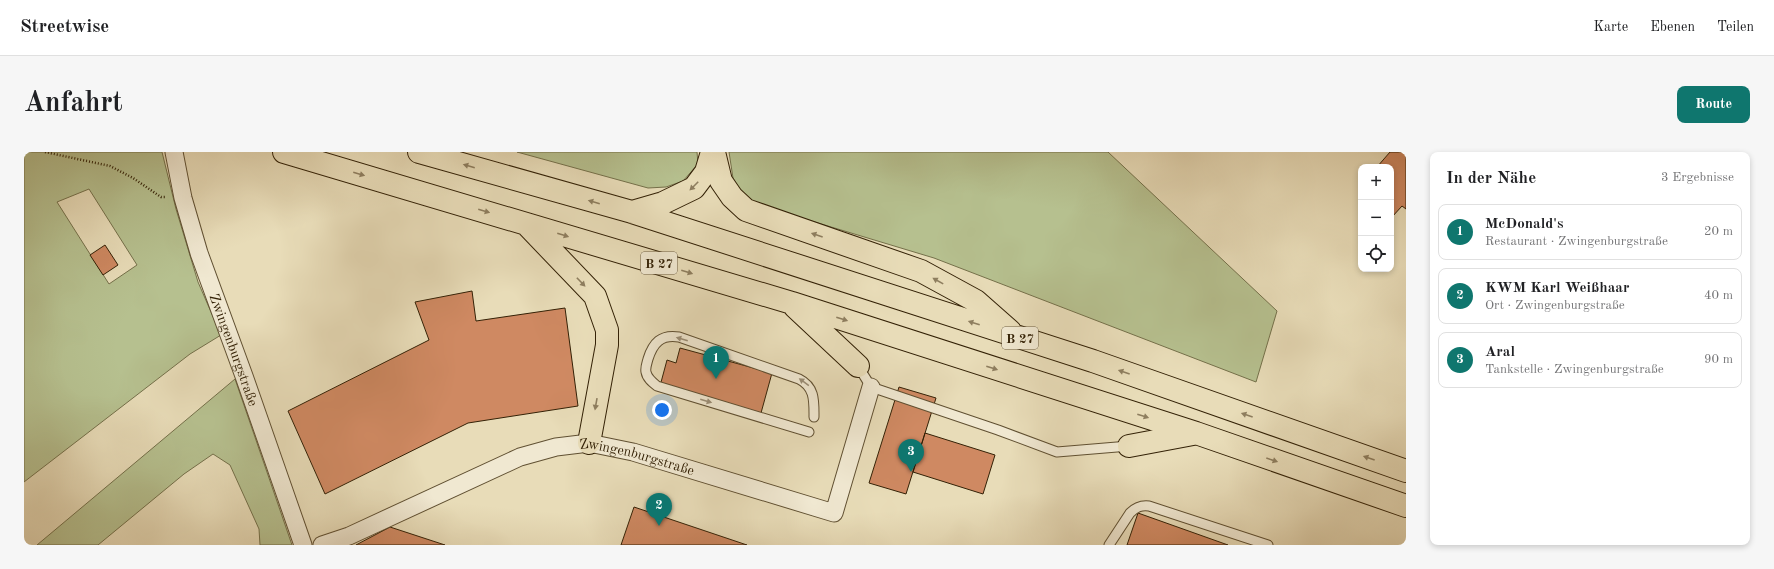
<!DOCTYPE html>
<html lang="de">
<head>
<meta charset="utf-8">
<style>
	body { margin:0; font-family:"Old Standard TT",serif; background:#f6f6f6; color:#202124 }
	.controls { position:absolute; right:12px; top:12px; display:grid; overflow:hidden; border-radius:8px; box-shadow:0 2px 6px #0003 }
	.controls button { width:36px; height:36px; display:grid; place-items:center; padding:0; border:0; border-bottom:1px solid #e0e0e0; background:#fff; color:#202124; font:20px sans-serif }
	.you { position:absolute; left:638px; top:258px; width:14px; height:14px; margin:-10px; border:3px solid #fff; border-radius:50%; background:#1a73e8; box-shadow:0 0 0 6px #1a73e833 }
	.badge { display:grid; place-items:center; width:26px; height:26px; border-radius:50%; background:#0f766e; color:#fff; font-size:13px; font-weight:700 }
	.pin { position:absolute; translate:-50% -33px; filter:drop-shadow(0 1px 2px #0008) }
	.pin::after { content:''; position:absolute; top:21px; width:14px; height:12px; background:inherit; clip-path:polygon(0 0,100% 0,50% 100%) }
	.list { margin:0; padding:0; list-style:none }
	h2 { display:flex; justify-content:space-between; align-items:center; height:52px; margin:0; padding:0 16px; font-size:17px }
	h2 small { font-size:13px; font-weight:400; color:#757577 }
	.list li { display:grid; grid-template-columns:26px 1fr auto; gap:12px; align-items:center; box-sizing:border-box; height:56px; margin:0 8px 8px; padding:0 8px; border:1px solid #e0e0e0; border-radius:8px }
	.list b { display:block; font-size:15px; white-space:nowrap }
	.list p { margin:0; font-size:13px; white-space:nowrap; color:#757577 }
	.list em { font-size:13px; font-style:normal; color:#757577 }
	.icon { flex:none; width:22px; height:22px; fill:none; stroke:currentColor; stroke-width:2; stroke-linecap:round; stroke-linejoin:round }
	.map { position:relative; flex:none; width:1382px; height:393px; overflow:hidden; border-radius:8px }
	header { display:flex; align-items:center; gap:24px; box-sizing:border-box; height:56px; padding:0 20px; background:#fff; border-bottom:1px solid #e0e0e0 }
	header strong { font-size:19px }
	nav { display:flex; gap:22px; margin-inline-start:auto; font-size:14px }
	.intro { display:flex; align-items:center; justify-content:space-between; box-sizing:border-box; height:96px; padding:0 24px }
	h1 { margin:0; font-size:28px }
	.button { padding:10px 18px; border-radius:8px; background:#0f766e; color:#fff; font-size:14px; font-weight:700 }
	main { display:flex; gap:24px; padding:0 24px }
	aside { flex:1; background:#fff; border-radius:8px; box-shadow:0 2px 6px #0003 }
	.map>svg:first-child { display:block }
	.green { fill:#b6c08f; stroke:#74704a; fill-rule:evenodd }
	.building { fill:#cf8962; stroke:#332106 }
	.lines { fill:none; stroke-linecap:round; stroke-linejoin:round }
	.lane-casing { stroke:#605032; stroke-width:11 }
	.street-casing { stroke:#605032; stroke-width:19 }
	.highway-casing { stroke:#332106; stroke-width:24 }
	.path { stroke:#332106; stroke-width:2.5; stroke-dasharray:1 2; stroke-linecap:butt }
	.lane { stroke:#f0e8d1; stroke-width:9 }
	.street { stroke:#f0e8d1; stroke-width:17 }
	.highway { stroke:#e8dcb8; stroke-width:22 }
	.oneway { fill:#8e7e5f }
	.oneway2 { fill:#9b8e76 }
	.labels { text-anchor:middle; stroke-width:3; stroke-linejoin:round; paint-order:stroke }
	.shield { fill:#f0e8d1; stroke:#6c5d43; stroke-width:1 }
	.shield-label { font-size:13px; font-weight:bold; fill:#332106 }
	.street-label { font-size:14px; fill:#332106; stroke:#f0e8d1 }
</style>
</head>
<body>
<header>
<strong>Streetwise</strong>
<nav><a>Karte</a><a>Ebenen</a><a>Teilen</a></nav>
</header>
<div class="intro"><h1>Anfahrt</h1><a class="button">Route</a></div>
<main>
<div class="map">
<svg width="1382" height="393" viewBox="0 0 1382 393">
	<rect width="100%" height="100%" fill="#e8dcb8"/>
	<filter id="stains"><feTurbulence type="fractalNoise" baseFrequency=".005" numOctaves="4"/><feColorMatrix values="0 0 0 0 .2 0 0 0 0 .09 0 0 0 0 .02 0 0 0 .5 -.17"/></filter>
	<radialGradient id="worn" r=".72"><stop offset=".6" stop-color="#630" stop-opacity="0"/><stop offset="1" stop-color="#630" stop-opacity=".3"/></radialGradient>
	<path class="green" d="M0,0H138L152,57L174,130L197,183L166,202L0,330ZM65,37L113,113L85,132L33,50Z
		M493,0H673L674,12L659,29L642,35L624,36Z
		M705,0H1084L1253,159L1232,230L910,106L721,49L709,26Z
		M211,227L268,393H236L235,377L206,313L189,302L160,322L74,393H13Z"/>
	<path class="building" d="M1366,0H1382V57L1378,54L1368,65L1367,15H1353Z
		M81,93L94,113L79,123L66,103Z
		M448,139L452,169L541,156L554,254L444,271L301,342L264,259L405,188L391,150Z
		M656,196L748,221L737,261L636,234L643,208L652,211Z
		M875,235L912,246L882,342L845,331Z
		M901,281L971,303L959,342L889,320Z
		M610,355L723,393H597Z
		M1114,361L1204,393H1103Z
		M366,375L421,393H332Z"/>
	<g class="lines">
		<g class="lane-casing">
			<path id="lane" d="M834,214L847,235L974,278L1033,300L1105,294
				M785,280L633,234C628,230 623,226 622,220C621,216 623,211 624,207C629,191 637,182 655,185L775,227C791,235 790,249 790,265
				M1085,393L1106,361C1112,355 1117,353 1125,354L1244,393"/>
		</g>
		<g class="street-casing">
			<g id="street">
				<path id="s1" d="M150,0L159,46L175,101L220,224L279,393"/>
				<path id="s2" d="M298,393L325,384L496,305L532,295L565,291L609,300L810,361L847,235"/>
			</g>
		</g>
		<g class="highway-casing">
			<path id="highway" d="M260,0L768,151L1172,281L1382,354
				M395,0L608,60L1069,209L1382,319
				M690,0L697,29L708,45L722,58L897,119L952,149L986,179
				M608,60L639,51L670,36L682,20L688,0
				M502,72L571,144L583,178V193L565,291
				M771,155L834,214
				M1105,294L1169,282"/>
		</g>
		<path class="path" d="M21,0L86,14L109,26L137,45H141"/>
		<use href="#lane" class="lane"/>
		<use href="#street" class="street"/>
		<use href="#highway" class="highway"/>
	</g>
	<defs><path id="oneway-solid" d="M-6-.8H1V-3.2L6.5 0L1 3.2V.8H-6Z"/></defs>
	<g class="oneway">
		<use href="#oneway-solid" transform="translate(445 14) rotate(-164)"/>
		<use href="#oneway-solid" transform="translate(335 22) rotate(16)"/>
		<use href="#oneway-solid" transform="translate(670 34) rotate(135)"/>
		<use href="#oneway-solid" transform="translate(570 50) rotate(-164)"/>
		<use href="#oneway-solid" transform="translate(460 59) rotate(16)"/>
		<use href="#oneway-solid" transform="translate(539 83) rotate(17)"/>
		<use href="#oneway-solid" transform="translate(793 83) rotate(-161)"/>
		<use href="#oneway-solid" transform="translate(663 120) rotate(17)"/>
		<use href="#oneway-solid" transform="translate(914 129) rotate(-151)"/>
		<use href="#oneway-solid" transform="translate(557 130) rotate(46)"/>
		<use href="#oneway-solid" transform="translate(818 167) rotate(18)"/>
		<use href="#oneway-solid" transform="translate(950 171) rotate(-162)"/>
		<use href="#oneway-solid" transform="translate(968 216) rotate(18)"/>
		<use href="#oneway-solid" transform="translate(1100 220) rotate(-161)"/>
		<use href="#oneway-solid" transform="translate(572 252) rotate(100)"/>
		<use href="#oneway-solid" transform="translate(1223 263) rotate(-161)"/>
		<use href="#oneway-solid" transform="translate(1119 264) rotate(18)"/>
		<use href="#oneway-solid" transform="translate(1345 306) rotate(-161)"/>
		<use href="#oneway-solid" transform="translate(1248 308) rotate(19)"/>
	</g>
	<g class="oneway2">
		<use href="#oneway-solid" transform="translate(658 187) rotate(-164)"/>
		<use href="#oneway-solid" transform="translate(780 230) rotate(-144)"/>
		<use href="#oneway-solid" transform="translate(682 249) rotate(16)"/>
	</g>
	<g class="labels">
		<g class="shield">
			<rect x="617" y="100" width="36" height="22" rx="3"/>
			<rect x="978" y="175" width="36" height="22" rx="3"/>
		</g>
		<g class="shield-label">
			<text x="635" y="116">B 27</text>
			<text x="996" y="191">B 27</text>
		</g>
		<g class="street-label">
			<text dy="5" stroke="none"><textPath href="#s1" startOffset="207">Zwingenburgstraße</textPath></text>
			<text dy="5" stroke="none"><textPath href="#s2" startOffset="337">Zwingenburgstraße</textPath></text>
		</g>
	</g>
	<rect width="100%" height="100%" filter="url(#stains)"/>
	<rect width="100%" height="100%" fill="url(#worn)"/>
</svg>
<div class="controls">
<button>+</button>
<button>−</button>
<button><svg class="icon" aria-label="locate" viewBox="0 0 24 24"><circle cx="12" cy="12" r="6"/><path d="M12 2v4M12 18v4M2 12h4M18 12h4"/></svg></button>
</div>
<div class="you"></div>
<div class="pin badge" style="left:692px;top:227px">1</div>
<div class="pin badge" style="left:635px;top:374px">2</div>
<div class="pin badge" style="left:887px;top:320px">3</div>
</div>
<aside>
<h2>In der Nähe<small>3 Ergebnisse</small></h2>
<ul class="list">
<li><span class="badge">1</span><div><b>McDonald's</b><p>Restaurant · Zwingenburgstraße</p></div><em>20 m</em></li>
<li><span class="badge">2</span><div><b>KWM Karl Weißhaar</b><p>Ort · Zwingenburgstraße</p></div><em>40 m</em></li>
<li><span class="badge">3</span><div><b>Aral</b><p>Tankstelle · Zwingenburgstraße</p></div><em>90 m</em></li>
</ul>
</aside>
</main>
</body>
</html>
